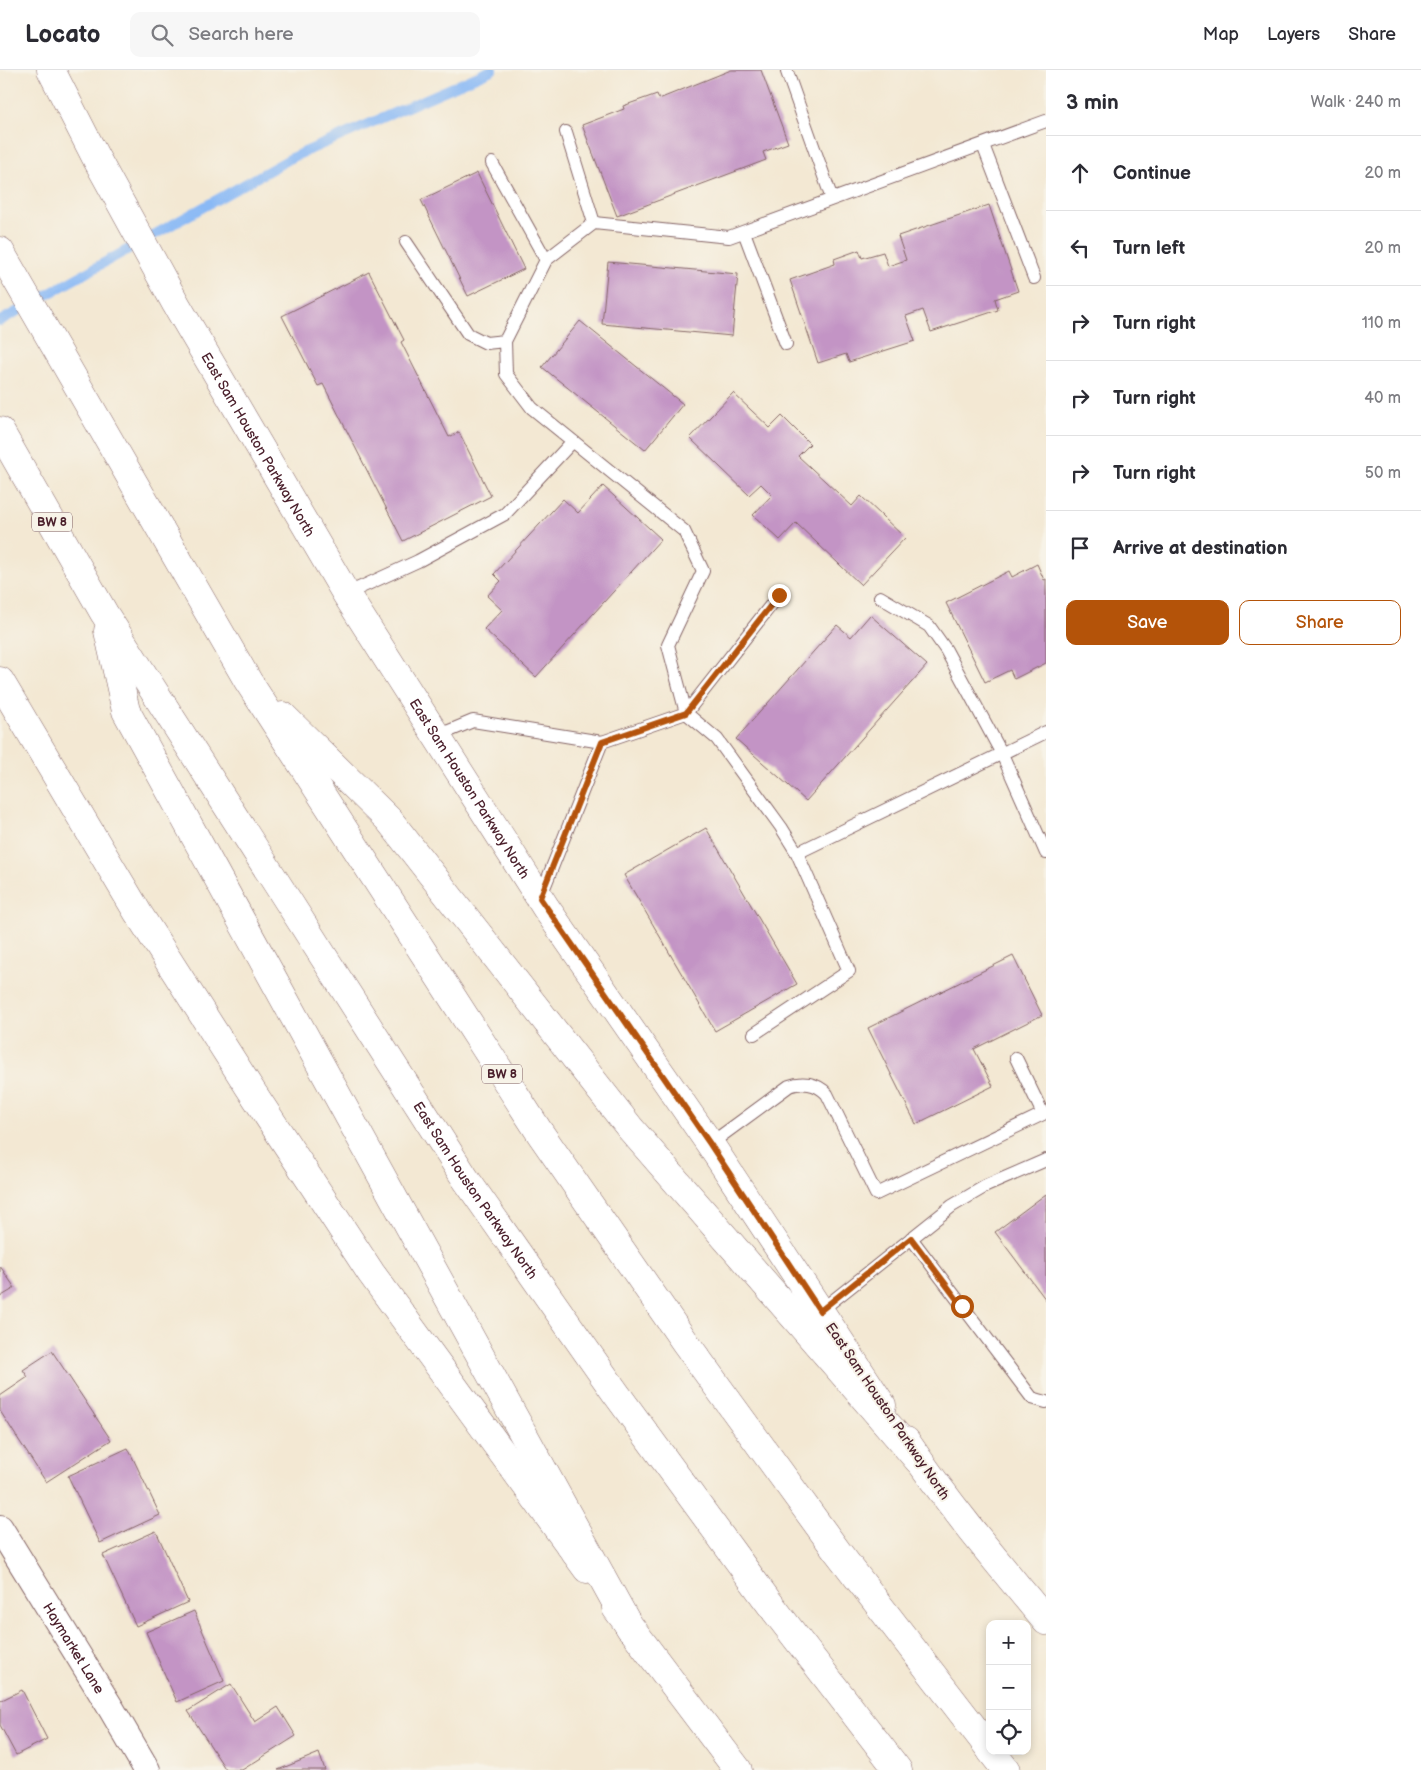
<!DOCTYPE html>
<html lang="en">
<head>
<meta charset="utf-8">
<style>
	body { margin:0; font-family:"Balsamiq Sans",sans-serif; background:#f7f7f7; color:#2b2b33 }
	.controls { position:absolute; right:15px; bottom:15px; display:grid; overflow:hidden; border-radius:10px; box-shadow:0 2px 8px #0003 }
	.controls button { width:45px; height:45px; display:grid; place-items:center; padding:0; border:0; border-bottom:1px solid #e1e1e2; background:#fff; color:#2b2b33; font:25px sans-serif }
	.stop { position:absolute; width:15px; height:15px; margin:-11px; border:4px solid #b45309; border-radius:50%; background:#fff }
	.stop.end { background:#b45309; border-color:#fff; box-shadow:0 1px 5px #0008 }
	.list { margin:0; padding:0; list-style:none }
	h2 { display:flex; justify-content:space-between; align-items:center; height:65px; margin:0; padding:0 20px; font-size:21px }
	h2 small { font-size:16px; font-weight:400; color:#7c7c81 }
	.list li { display:grid; grid-template-columns:32px 1fr auto; gap:15px; align-items:center; box-sizing:border-box; height:75px; padding:0 20px; border-top:1px solid #e1e1e2 }
	.list b { display:block; font-size:19px; white-space:nowrap }
	.list em { font-size:16px; font-style:normal; color:#7c7c81 }
	.actions { display:flex; gap:10px; padding:15px 20px }
	.actions a { flex:1; padding:11px 0; border:1px solid #b45309; border-radius:10px; text-align:center; font-size:18px; color:#b45309 }
	.actions .main { background:#b45309; color:#fff }
	.icon { flex:none; width:28px; height:28px; fill:none; stroke:currentColor; stroke-width:2; stroke-linecap:round; stroke-linejoin:round }
	.map { position:relative; flex:none; width:1046px; height:1700px; overflow:hidden }
	header { display:flex; align-items:center; gap:30px; box-sizing:border-box; height:70px; padding:0 25px; background:#fff; border-bottom:1px solid #e1e1e2 }
	header strong { font-size:24px }
	nav { display:flex; gap:28px; margin-inline-start:auto; font-size:18px }
	.search { width:350px; height:45px; background:#f7f7f7; display:flex; align-items:center; gap:12px; box-sizing:border-box; padding:0 18px; border-radius:10px; color:#7c7c81; font-size:19px }
	main { display:flex }
	aside { flex:1; background:#fff }
	.map>svg:first-child { display:block }
	.lines { fill:none; stroke-linecap:round; stroke-linejoin:round }
	.stream { stroke:#8ab9f5; stroke-width:10 }
	.building { fill:#c394c5 }
	.lane-casing { stroke:#856566; stroke-width:14 }
	.street-casing { stroke:#856566; stroke-width:28 }
	.secondary-casing { stroke:#856566; stroke-width:29 }
	.highway-casing { stroke:#856566; stroke-width:29 }
	.lane { stroke:#fff; stroke-width:12 }
	.street { stroke:#fff; stroke-width:26 }
	.secondary { stroke:#fff; stroke-width:28 }
	.highway { stroke:#fff; stroke-width:28 }
	.route { stroke:#b45309; stroke-width:6 }
	.labels { text-anchor:middle; stroke-width:4; stroke-linejoin:round; paint-order:stroke }
	.shield { fill:#f7f3e8; stroke:#7e5f64; stroke-width:1 }
	.shield-label { font-size:12px; font-weight:bold; fill:#4a1f2b }
	.street-label { font-size:14px; fill:#4a1f2b; stroke:#f7f3e8 }
</style>
</head>
<body>
<header>
<strong>Locato</strong>
<div class="search"><svg class="icon" aria-label="search" viewBox="0 0 24 24"><circle cx="10" cy="10" r="6"/><path d="M15 15l6 6"/></svg>Search here</div>
<nav><a>Map</a><a>Layers</a><a>Share</a></nav>
</header>
<main>
<div class="map">
<svg width="1046" height="1700" viewBox="0 0 1046 1700">
	<rect width="100%" height="100%" fill="#f7f3e8"/>
	<filter id="ink" filterUnits="userSpaceOnUse"><feTurbulence type="fractalNoise" baseFrequency=".02" numOctaves="2"/><feDisplacementMap in="SourceGraphic" scale="10" xChannelSelector="R" yChannelSelector="G"/><feConvolveMatrix kernelMatrix="1 2 1 2 8 2 1 2 1" color-interpolation-filters="sRGB"/></filter>
	<filter id="wash" filterUnits="userSpaceOnUse"><feTurbulence type="fractalNoise" baseFrequency=".0096" numOctaves="4" result="noise"/><feDisplacementMap in="SourceGraphic" scale="20" xChannelSelector="R" yChannelSelector="G"/><feGaussianBlur stdDeviation="1.12" result="paint"/><feColorMatrix in="noise" values="0 0 0 0 0 0 0 0 0 0 0 0 0 0 0 0 0 1.4 0 .05"/><feComposite in="paint" operator="in"/></filter>
	<g filter="url(#wash)">
		<rect width="100%" height="100%" fill="#f3e8d3"/>
		<g class="lines">
			<path class="stream" d="M0,251L293,87L492,0"/>
		</g>
		<g id="blocks">
			<path class="building" d="M731,0H761L788,73L763,82L766,90L617,146L582,55L624,39L623,36L657,24L659,29Z
				M477,103L524,199L468,226L421,130Z
				M989,135L1018,221L995,229L998,240L931,262L923,240L906,246L915,271L849,292L846,284L818,293L790,210L835,194L834,189L859,180L862,188L883,182L888,196L906,190L898,166Z
				M608,192L738,204L732,266L602,254Z
				M369,202L404,270L401,272L449,367L459,362L491,426L403,471L323,314L318,316L282,246Z
				M580,251L683,334L645,380L542,297Z
				M733,323L770,358L782,346L810,374L798,386L852,436L861,426L905,468L861,515L796,453L780,470L753,445L772,425L761,414L749,425L690,368Z
				M603,416L661,469L536,607L484,559L502,540L487,526L501,511L494,504L563,429L578,443Z
				M1037,494L1044,510L1046,509V593L1014,609L1010,600L985,612L946,533L1009,501L1012,507Z
				M870,545L927,595L806,731L736,669L837,555L851,567Z
				M706,758L797,914L715,961L624,805Z
				M1013,886L1042,945L974,979L993,1016L916,1054L868,958Z
				M1046,1124V1230L995,1162Z
				M0,1196L15,1218L0,1227Z
				M52,1281L111,1370L46,1412L0,1341V1326L28,1307L23,1300Z
				M128,1378L160,1445L100,1473L68,1406Z
				M156,1461L188,1532L136,1556L103,1485Z
				M194,1541L224,1611L177,1632L146,1562Z
				M231,1614L255,1652L278,1637L296,1666L242,1700H226L188,1641Z
				M22,1620L47,1669L16,1685L0,1655V1631Z
				M319,1683L325,1700H278Z"/>
		</g>
	</g>
	<g filter="url(#ink)">
		<use href="#blocks" fill-opacity="0" stroke="#856566" stroke-width="1"/>
		<g class="lines">
			<g class="lane-casing">
				<path id="lane" d="M787,2L832,129
					M1046,51L729,167L594,153L546,190L505,271L506,304L532,338L684,461L703,501L668,575L686,643L717,669L781,757L797,783L1046,662
					M566,62L594,153
					M983,75L1034,208
					M492,93L546,190
					M744,162L786,274
					M406,172L468,264L486,273L505,271
					M346,524L418,491L505,444L573,371
					M880,527L929,556L946,580L1002,684L1046,783
					M437,666L473,651L602,672L686,643L779,525
					M540,828L602,672
					M754,964L849,901L797,783
					M710,1074L789,1016C802,1011 817,1013 827,1024L876,1124L1043,1044L1016,988
					M911,1168L1032,1328L1046,1332
					M820,1241L952,1136L986,1116L1046,1090"/>
			</g>
			<g class="street-casing">
				<g id="street">
					<path id="s1" d="M0,1458L112,1640L147,1700"/>
				</g>
			</g>
			<g class="secondary-casing">
				<g id="secondary">
					<path id="s2" d="M51,0L96,88L176,234L346,524L546,838L710,1074L882,1335"/>
					<path d="M0,611L138,843L249,1017L371,1203L587,1499"/>
					<path d="M906,1371C948,1434 997,1492 1046,1551"/>
					<path d="M616,1538L738,1700"/>
				</g>
			</g>
			<g class="highway-casing">
				<g id="highway">
					<path d="M0,181L248,611L540,1063L685,1272L837,1481L990,1679"/>
					<path id="s3" d="M0,361L104,543L465,1108L615,1322L767,1530L898,1700"/>
					<path d="M108,561L126,641L630,1558"/>
					<path d="M283,646L389,750L630,1058L919,1391"/>
					<path d="M991,1681L1006,1700"/>
				</g>
			</g>
			<use href="#lane" class="lane"/>
			<use href="#street" class="street"/>
			<use href="#secondary" class="secondary"/>
			<use href="#highway" class="highway"/>
		</g>
	</g>
	<g class="lines" filter="url(#ink)">
		<path class="route" d="M779,525L686,643L602,672L540,828L710,1074L820,1241L911,1168L962,1236"/>
	</g>
	<g class="labels">
		<g class="shield">
			<rect x="32" y="442.5" width="40" height="19" rx="4"/>
			<rect x="482" y="994.5" width="40" height="19" rx="4"/>
		</g>
		<g class="shield-label">
			<text x="52" y="456">BW 8</text>
			<text x="502" y="1008">BW 8</text>
		</g>
		<g class="street-label">
			<text dy="5" stroke="none"><textPath href="#s2" startOffset="428">East Sam Houston Parkway North</textPath></text>
			<text dy="5" stroke="none"><textPath href="#s2" startOffset="832">East Sam Houston Parkway North</textPath></text>
			<text dy="5" stroke="none"><textPath href="#s3" startOffset="896">East Sam Houston Parkway North</textPath></text>
			<text transform="translate(888 1341) rotate(56)" y="5">East Sam Houston Parkway North</text>
			<text dy="5" stroke="none"><textPath href="#s1" startOffset="141">Haymarket Lane</textPath></text>
		</g>
	</g>
</svg>
<div class="controls">
<button>+</button>
<button>−</button>
<button><svg class="icon" aria-label="locate" viewBox="0 0 24 24"><circle cx="12" cy="12" r="6"/><path d="M12 2v4M12 18v4M2 12h4M18 12h4"/></svg></button>
</div>
<div class="stop" style="left:962px;top:1236px"></div>
<div class="stop end" style="left:779px;top:525px"></div>
</div>
<aside>
<h2>3 min<small>Walk · 240 m</small></h2>
<ul class="list">
<li><svg class="icon" aria-label="ahead" viewBox="0 0 24 24"><path d="M12 20V5M6 11l6-6 6 6"/></svg><div><b>Continue</b></div><em>20 m</em></li>
<li><svg class="icon" aria-label="left" viewBox="0 0 24 24"><path d="M17 20v-9H6M10 6l-5 5 5 5"/></svg><div><b>Turn left</b></div><em>20 m</em></li>
<li><svg class="icon" aria-label="right" viewBox="0 0 24 24"><path d="M7 20v-9h11M14 6l5 5-5 5"/></svg><div><b>Turn right</b></div><em>110 m</em></li>
<li><svg class="icon" aria-label="right" viewBox="0 0 24 24"><path d="M7 20v-9h11M14 6l5 5-5 5"/></svg><div><b>Turn right</b></div><em>40 m</em></li>
<li><svg class="icon" aria-label="right" viewBox="0 0 24 24"><path d="M7 20v-9h11M14 6l5 5-5 5"/></svg><div><b>Turn right</b></div><em>50 m</em></li>
<li><svg class="icon" aria-label="arrive" viewBox="0 0 24 24"><path d="M6 21V4h12l-3 4 3 4H6"/></svg><div><b>Arrive at destination</b></div></li>
</ul>
<div class="actions"><a class="main">Save</a><a>Share</a></div>
</aside>
</main>
</body>
</html>
